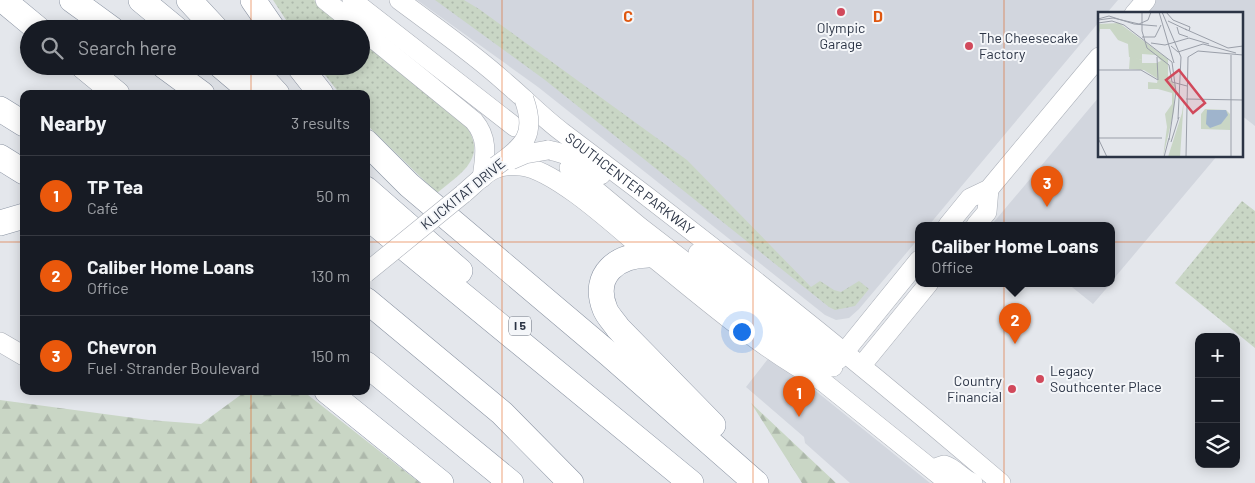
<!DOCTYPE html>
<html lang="en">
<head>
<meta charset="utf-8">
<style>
	body { margin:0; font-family:Barlow,sans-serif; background:#242831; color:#f1f3f6 }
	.controls { position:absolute; right:15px; bottom:15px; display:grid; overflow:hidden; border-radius:10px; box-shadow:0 2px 12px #0003 }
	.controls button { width:45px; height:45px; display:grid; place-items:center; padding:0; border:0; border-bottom:1px solid #363941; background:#171b24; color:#f1f3f6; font:25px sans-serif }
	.you { position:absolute; left:741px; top:331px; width:18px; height:18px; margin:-12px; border:4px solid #fff; border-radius:50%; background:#1a73e8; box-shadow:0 0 0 8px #1a73e833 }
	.badge { display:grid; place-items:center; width:32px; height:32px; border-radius:50%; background:#ea580c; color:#fff; font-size:16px; font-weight:700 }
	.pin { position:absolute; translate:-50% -41px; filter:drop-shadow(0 1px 2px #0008) }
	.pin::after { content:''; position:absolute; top:26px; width:18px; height:15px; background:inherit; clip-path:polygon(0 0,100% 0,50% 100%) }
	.popup { position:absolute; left:915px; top:222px; width:200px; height:65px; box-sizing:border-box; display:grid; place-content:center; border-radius:10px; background:#171b24; filter:drop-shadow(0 1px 4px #0005); font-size:16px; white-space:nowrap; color:#9ea1a6 }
	.popup b { font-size:19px; color:#f1f3f6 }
	.popup::after { content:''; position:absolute; left:50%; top:100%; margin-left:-10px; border:10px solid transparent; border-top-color:#171b24 }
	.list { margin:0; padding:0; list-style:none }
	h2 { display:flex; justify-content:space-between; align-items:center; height:65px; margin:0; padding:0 20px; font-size:21px }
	h2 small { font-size:16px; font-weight:400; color:#9ea1a6 }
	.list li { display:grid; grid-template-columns:32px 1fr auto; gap:15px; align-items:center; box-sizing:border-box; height:80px; padding:0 20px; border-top:1px solid #363941 }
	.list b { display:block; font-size:19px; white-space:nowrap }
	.list p { margin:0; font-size:16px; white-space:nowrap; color:#9ea1a6 }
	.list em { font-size:16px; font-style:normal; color:#9ea1a6 }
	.icon { flex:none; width:28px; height:28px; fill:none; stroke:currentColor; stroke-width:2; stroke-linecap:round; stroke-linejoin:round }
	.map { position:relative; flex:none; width:1255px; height:483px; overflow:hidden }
	.search { position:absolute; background:#171b24; box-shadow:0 2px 12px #0003; left:20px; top:20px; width:350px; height:55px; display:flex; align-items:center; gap:12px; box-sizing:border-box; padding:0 18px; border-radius:28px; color:#9ea1a6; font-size:19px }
	.panel { position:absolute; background:#171b24; box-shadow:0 2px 12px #0003; left:20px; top:90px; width:350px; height:305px; border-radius:10px }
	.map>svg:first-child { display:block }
	.built { fill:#d2d6de }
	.green { fill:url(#green-dots) }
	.forest { fill:url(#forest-firs) }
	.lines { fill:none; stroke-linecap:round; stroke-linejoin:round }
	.secondary-casing { stroke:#a9aeb7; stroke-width:20 }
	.motorway-casing { stroke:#8b94a3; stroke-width:26 }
	.secondary { stroke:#fff; stroke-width:19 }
	.motorway { stroke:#fff; stroke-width:25 }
	.secondary-bridge-casing { stroke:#a9aeb7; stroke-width:20; stroke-linecap:butt }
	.secondary-bridge { stroke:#fff; stroke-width:19 }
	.grid { fill:none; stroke:#df570f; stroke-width:1; stroke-opacity:0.55 }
	.poi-dot { fill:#d1495b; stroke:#f4f6f9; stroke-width:2 }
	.labels { text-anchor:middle; stroke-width:4; stroke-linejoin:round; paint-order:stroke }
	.shield { fill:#f4f6f9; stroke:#676e7b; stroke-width:1 }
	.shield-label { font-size:12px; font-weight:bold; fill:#2b3445 }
	.poi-label { font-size:14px; fill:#2b3445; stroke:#f4f6f9; text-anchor:start }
	.street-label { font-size:14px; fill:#2b3445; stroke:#f4f6f9 }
	.inset-road { fill:none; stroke:#9a9fa9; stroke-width:1 }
	.view { fill:#d1495b; fill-opacity:0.15; stroke:#d1495b; stroke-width:2.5 }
	.inset-edge { fill:none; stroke:#2b3445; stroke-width:2.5 }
	.grid-label { font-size:16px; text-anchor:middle; font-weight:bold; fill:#df570f; stroke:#f4f6f9; stroke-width:4; stroke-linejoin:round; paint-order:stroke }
</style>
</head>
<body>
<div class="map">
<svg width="1255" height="483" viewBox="0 0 1255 483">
	<defs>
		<pattern id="green-dots" width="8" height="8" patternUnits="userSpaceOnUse" patternTransform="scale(1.25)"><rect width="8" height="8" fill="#c9d6c5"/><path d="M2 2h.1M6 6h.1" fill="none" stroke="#adb8ab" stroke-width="1.8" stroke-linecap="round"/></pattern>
		<pattern id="forest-firs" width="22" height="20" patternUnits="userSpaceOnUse" patternTransform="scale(1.25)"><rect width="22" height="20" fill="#c9d6c5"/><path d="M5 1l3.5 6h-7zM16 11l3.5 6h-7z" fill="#adb8ab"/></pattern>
	</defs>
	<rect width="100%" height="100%" fill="#e4e7ec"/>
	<path class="built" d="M417,0H1118L1106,14H1099V22L929,225H919V238L859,309L849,318L836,320L825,315L538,87Z
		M1146,0H1255V126L1241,115V14H1135Z
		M1099,97V156H1217L1111,282V225H996L993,223Z
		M1067,283H1111L1093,304Z
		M771,355L930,483H850L805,443L804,437L746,387Z"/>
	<path class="green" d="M273,0H314L349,29H292Z
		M435,0H464L479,9L687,160L811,287L820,281L834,290L841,292L859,281L869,289L855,306L835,310L829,307L545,80Z
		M361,39L464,123C489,157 463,172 437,193L366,124V94H340L318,66H361Z
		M1242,201L1255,211V348L1175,283Z"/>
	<path class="forest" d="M246,391H303L420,483H0V400L149,420L201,424Z
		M751,403L836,483H802Z"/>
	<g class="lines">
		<g class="secondary-casing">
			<g id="secondary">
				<path d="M325,0L361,29"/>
				<path d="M352,0L515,127"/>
				<path id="s1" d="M399,0C435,27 473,53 506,83C525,99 542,117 562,132C712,244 858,361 1001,483"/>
				<path d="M1134,14L1146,0"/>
				<path d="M361,29L474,121C489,139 485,156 482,178"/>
				<path d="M548,150C569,154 584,161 601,175"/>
				<path d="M569,168L640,227L798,349L820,360"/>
				<path d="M463,194C483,177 493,162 521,166C557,170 622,232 651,256C705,299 760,348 822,381"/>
				<path d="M948,225L970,198L989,189L1099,57"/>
				<path d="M976,225L987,212L989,189"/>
				<path d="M698,253L803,337L833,367"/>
				<path d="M0,342L24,356"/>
				<path d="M838,360L919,260"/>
				<path d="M862,365L929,283"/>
				<path d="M814,370L822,381L949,483"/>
				<path d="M938,467L944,465C955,468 962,479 973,483"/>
			</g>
		</g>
		<g class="motorway-casing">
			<path id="motorway" d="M3,0L38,29
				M72,0L112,29
				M141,0L176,29
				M189,0L216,29
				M253,0L273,29
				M83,66L117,94
				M164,66L202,94
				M221,66L254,94
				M251,66L277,94
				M299,66L321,94
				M0,109L24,124
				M366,142L409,185L609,354L756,483
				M0,157L24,172
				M366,189L460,271
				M366,216L691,483
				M0,223L24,216
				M649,255C618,255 591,274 605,309C607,315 614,322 618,328L713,425
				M366,300L502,413L571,483
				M366,364L511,483
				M327,391L441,483"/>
		</g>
		<use href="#secondary" class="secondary"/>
		<use href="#motorway" class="motorway"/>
		<g class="secondary-bridge-casing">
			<path id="secondary-bridge" d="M511,160L525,154L548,150
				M496,166C524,146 537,135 524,99
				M366,273L463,194"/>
		</g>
		<use href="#secondary-bridge" class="secondary-bridge"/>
	</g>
	<path class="grid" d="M251,0V29M502,0V483M753,0V483M1004,0V483M251,66V94M0,242H24M366,242H1255M251,391V483"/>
	<g class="poi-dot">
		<circle cx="841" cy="12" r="5"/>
		<circle cx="969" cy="46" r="5"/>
		<circle cx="1040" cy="379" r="5"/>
		<circle cx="1012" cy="389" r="5"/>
	</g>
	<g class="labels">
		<rect class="shield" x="509" y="316.5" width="22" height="19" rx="4"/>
		<g class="shield-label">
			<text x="520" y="330">I 5</text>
		</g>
		<g class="poi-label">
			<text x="841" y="33" text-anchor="middle">Olympic<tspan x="841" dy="16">Garage</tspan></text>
			<text x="979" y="43">The Cheesecake<tspan x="979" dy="16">Factory</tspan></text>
			<text x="1050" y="376">Legacy<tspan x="1050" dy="16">Southcenter Place</tspan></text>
			<text x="1002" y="386" text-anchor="end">Country<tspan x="1002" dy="16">Financial</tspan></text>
		</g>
		<g class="street-label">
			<text dy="5" stroke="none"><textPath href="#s1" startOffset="295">SOUTHCENTER PARKWAY</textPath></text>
			<text transform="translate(463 194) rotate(-39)" y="5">KLICKITAT DRIVE</text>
		</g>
	</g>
	<g transform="translate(1098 12)">
		<rect width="145" height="145" fill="#e4e7ec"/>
		<path d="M32,44L44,48V51H60V77H50V70L59,71L60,67L46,58L31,57ZM107,97L128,98L132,102V118L103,117V102Z" fill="#c9d6c5"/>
		<path d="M21,11L70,47V66L77,73L76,99L65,145L69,115L67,102L74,92V81L60,77V50L63,49L58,43L44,42V48L31,45L30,32L20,28L12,17H2L0,26V12ZM86,86L82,145H70L84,101Z" fill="#c9d6c5"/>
		<path d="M109,98H128L130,103L123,112L112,116L108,112Z" fill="#9fb4cc"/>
		<path class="inset-road" d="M61,0L76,51M64,0L83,45L80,107M68,0L75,8L92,15L91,19M0,7L11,4L36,12L59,14M0,8L15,6L41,12L50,8L53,0M70,9L89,18M0,11L14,9L26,13L74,50L78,80L71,128M79,15L81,22L90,25M87,17L130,36L145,34M44,19V0M44,19L49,36L71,53L74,70L89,74M44,25H57L63,13M53,31L67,33L91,26L111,32M73,34L80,40L105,32L138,41M0,58H43L60,68L59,45M88,87L145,88M0,126H64M0,126L9,145M73,130L81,105M66,145L71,126M88,145L90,45L100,39L145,43M133,145V43"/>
		<path class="view" d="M81,58L107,91L95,101L68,68Z"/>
		<rect width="145" height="145" class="inset-edge"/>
	</g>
	<g class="grid-label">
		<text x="628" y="22">C</text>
		<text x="878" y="22">D</text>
	</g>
</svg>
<div class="controls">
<button>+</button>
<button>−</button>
<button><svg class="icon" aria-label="layers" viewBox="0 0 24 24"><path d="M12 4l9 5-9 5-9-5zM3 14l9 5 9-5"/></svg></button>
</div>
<div class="you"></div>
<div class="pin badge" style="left:799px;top:417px">1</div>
<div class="pin badge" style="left:1015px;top:344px">2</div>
<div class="popup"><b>Caliber Home Loans</b>Office</div>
<div class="pin badge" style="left:1047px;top:207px">3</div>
<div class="search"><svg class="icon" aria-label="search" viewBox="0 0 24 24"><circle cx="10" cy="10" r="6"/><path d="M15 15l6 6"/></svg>Search here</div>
<section class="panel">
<h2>Nearby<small>3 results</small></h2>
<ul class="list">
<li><span class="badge">1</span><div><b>TP Tea</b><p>Café</p></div><em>50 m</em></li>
<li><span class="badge">2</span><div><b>Caliber Home Loans</b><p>Office</p></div><em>130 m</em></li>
<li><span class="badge">3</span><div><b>Chevron</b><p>Fuel · Strander Boulevard</p></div><em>150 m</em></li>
</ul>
</section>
</div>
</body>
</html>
